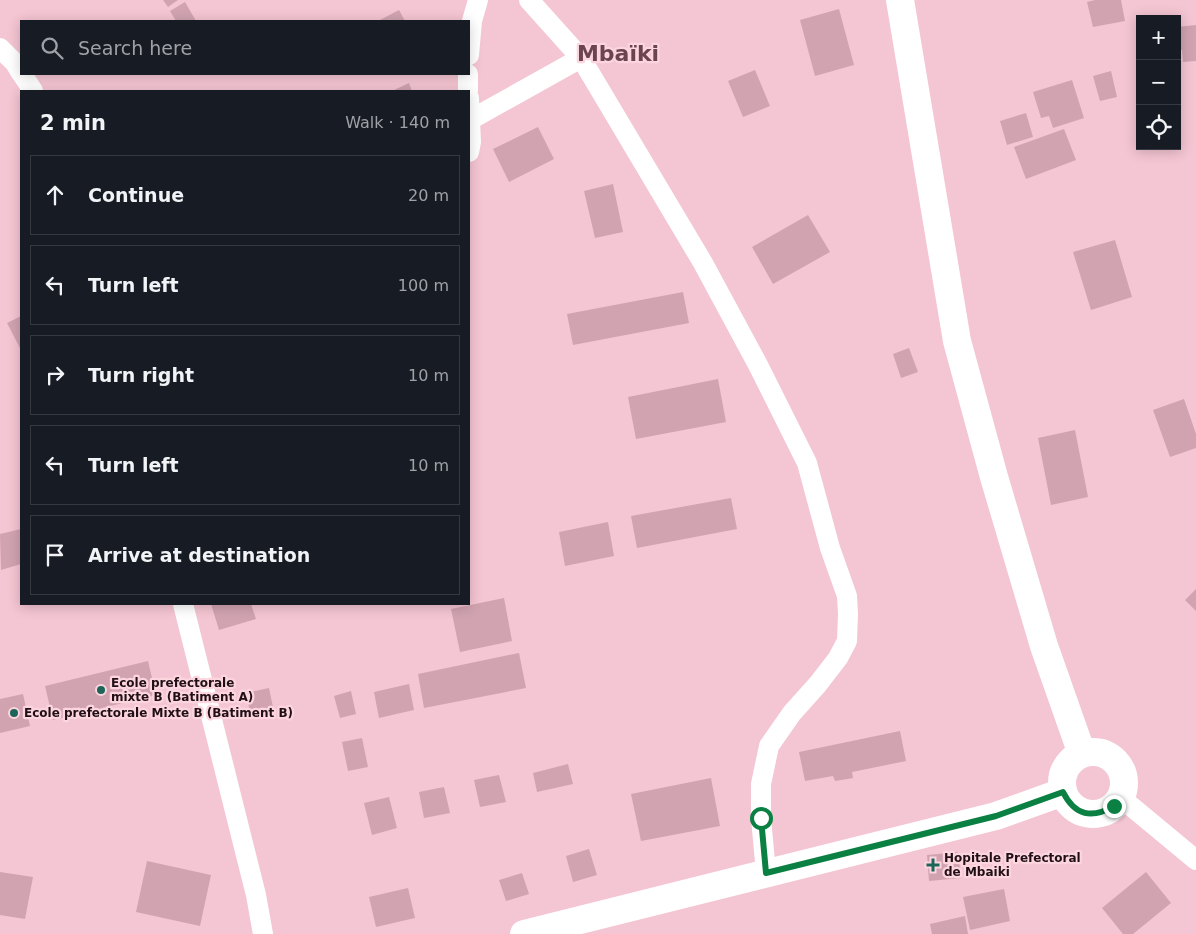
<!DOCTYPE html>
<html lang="en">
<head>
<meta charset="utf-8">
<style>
	body { margin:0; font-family:"DejaVu Sans",sans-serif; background:#20242c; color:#f1f3f6 }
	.controls { position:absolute; right:15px; top:15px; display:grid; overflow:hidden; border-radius:0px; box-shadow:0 2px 12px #0003 }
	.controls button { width:45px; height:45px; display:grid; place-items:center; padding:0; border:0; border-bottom:1px solid #363941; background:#171b24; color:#f1f3f6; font:25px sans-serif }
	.stop { position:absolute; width:15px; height:15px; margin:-11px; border:4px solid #0b8043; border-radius:50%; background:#fff }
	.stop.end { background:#0b8043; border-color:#fff; box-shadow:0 1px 5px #0008 }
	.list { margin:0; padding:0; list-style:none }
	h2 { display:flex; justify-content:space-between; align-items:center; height:65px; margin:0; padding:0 20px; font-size:21px }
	h2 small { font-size:16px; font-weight:400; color:#9ea1a6 }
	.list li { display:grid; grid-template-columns:32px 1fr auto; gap:15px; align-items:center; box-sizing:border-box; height:80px; margin:0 10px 10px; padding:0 10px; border:1px solid #363941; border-radius:0px }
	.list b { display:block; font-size:19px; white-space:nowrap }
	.list em { font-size:16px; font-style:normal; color:#9ea1a6 }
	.icon { flex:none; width:28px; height:28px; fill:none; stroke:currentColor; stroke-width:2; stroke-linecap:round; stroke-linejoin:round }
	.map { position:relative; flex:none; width:1196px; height:934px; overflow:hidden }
	.search { position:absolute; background:#171b24; box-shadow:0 2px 12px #0003; left:20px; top:20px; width:450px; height:55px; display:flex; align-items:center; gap:12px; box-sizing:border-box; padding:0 18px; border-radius:0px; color:#9ea1a6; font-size:19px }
	.panel { position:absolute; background:#171b24; box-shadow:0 2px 12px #0003; left:20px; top:90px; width:450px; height:515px; border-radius:0px }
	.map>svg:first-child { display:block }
	.building { fill:#d1a3b0 }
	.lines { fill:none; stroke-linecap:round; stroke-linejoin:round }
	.street { stroke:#fff; stroke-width:20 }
	.primary { stroke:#fff; stroke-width:28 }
	.route { stroke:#0b8043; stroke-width:6 }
	.poi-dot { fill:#1e6559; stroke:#fcd5df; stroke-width:2 }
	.labels { text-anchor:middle; stroke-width:4.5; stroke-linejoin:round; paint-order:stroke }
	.poi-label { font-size:12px; font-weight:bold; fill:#201015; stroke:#fcd5df; text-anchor:start }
	.town-label { font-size:22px; font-weight:bold; fill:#6b4450; stroke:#fcd5df }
</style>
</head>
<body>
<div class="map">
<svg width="1196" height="934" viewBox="0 0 1196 934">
	<rect width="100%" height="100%" fill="#f4c5d2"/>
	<path class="building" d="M163,0H178L168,7Z
		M1095,0H1121L1125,21L1093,27L1087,2Z
		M185,2L196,21H176L170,11Z
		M839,9L854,65L815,76L800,20Z
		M399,10L405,21H378Z
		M1196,25V61L1183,62L1182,50H1177V27Z
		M755,70L770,106L743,117L728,81Z
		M1111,71L1117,97L1100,101L1093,76Z
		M1072,80L1084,118L1053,128L1049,116L1041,118L1033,92Z
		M409,83L412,91H392Z
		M1026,113L1033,137L1007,145L1000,121Z
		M538,127L554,159L509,182L493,149Z
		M1064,129L1076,160L1026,179L1014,147Z
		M613,184L623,232L595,238L584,191Z
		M808,215L830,252L773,284L752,247Z
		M1115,240L1132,297L1091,310L1073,252Z
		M683,292L689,323L573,345L567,314Z
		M21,316V350L7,323Z
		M909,348L918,372L901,378L893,354Z
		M718,379L726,422L636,439L628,397Z
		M1184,399L1196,434V448L1170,457L1153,410Z
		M1075,430L1088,497L1051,505L1038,438Z
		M731,498L737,529L637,548L631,516Z
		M608,522L614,556L565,566L559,532Z
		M21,529V564L1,570L0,534Z
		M1196,589V611L1185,600Z
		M504,598L512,641L460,652L451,609Z
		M211,604H251L256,619L219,630Z
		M519,653L526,688L424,708L418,674Z
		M148,661L156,695L53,720L45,686Z
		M409,684L414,710L379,718L374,692Z
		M269,688L274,712L251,717L246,693Z
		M351,691L356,714L340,718L334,696Z
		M23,694L30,726L0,733V699Z
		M900,731L906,761L852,772L853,778L835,781L833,776L805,781L799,752Z
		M362,738L368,767L348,771L342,742Z
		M568,764L573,784L537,792L533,773Z
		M499,775L506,802L480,807L474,780Z
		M711,778L720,826L641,841L631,794Z
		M444,787L450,813L424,818L419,792Z
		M389,797L397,828L372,835L364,803Z
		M589,849L597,875L573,882L566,856Z
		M958,852L961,878L929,881L927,855Z
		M147,861L211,875L200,926L136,912Z
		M0,872L33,877L25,919L0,915Z
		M1146,872L1171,903L1133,934H1123L1102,908Z
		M522,873L529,894L506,901L499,880Z
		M408,888L415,918L376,927L369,897Z
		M1004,889L1010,921L970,930L963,897Z
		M965,916L968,934H932L930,924Z"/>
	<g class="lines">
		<path class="street" d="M529,0L581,58L703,263L758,365L807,463L830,548L847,596L848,614L847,641L838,658L818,684L792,713L769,746L761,784V818L766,873
			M0,48L15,63L21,73
			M469,55L472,21L478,0
			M22,74L33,91
			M468,74V91
			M469,98L471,142L469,152
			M470,120L581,58
			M183,604L256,895L263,934
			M1120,797L1196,860"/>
		<path class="primary" d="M900,0L957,341L994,477L1044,646L1082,754
			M1062 783a31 31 0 1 1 62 0a31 31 0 1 1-62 0Z
			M524,934L996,816L1063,792"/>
	</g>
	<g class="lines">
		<path class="route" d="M761,818L766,873L996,816L1063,792C1075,816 1092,819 1114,806"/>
	</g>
	<g class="poi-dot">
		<circle cx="101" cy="690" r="5"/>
		<circle cx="14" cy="713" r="5"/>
		<path d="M930.5 857.5h5v5h5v5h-5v5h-5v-5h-5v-5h5z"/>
	</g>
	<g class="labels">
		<g class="poi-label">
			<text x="111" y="687">Ecole prefectorale<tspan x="111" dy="14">mixte B (Batiment A)</tspan></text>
			<text x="24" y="717">Ecole prefectorale Mixte B (Batiment B)</text>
			<text x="944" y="862">Hopitale Prefectoral<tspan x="944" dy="14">de Mbaiki</tspan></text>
		</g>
		<g class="town-label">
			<text x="618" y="61">Mbaïki</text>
		</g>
	</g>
</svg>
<div class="controls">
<button>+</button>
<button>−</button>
<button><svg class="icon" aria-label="locate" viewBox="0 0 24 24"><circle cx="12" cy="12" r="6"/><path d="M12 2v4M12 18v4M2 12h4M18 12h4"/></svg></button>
</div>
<div class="stop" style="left:761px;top:818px"></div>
<div class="stop end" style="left:1114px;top:806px"></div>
<div class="search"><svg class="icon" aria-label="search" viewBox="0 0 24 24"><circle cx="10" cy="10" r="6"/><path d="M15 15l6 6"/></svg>Search here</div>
<section class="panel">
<h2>2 min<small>Walk · 140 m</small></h2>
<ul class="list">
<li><svg class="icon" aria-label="ahead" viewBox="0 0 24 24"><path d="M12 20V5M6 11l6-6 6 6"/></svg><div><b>Continue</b></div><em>20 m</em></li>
<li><svg class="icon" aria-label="left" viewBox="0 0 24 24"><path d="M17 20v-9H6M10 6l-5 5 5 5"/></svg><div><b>Turn left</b></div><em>100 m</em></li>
<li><svg class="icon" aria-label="right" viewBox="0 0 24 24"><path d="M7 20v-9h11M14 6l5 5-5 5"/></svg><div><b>Turn right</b></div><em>10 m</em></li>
<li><svg class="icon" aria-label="left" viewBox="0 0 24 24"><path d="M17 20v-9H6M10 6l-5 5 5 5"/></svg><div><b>Turn left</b></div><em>10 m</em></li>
<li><svg class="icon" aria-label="arrive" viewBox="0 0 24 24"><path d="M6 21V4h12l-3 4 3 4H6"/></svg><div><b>Arrive at destination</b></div></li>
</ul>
</section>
</div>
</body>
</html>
